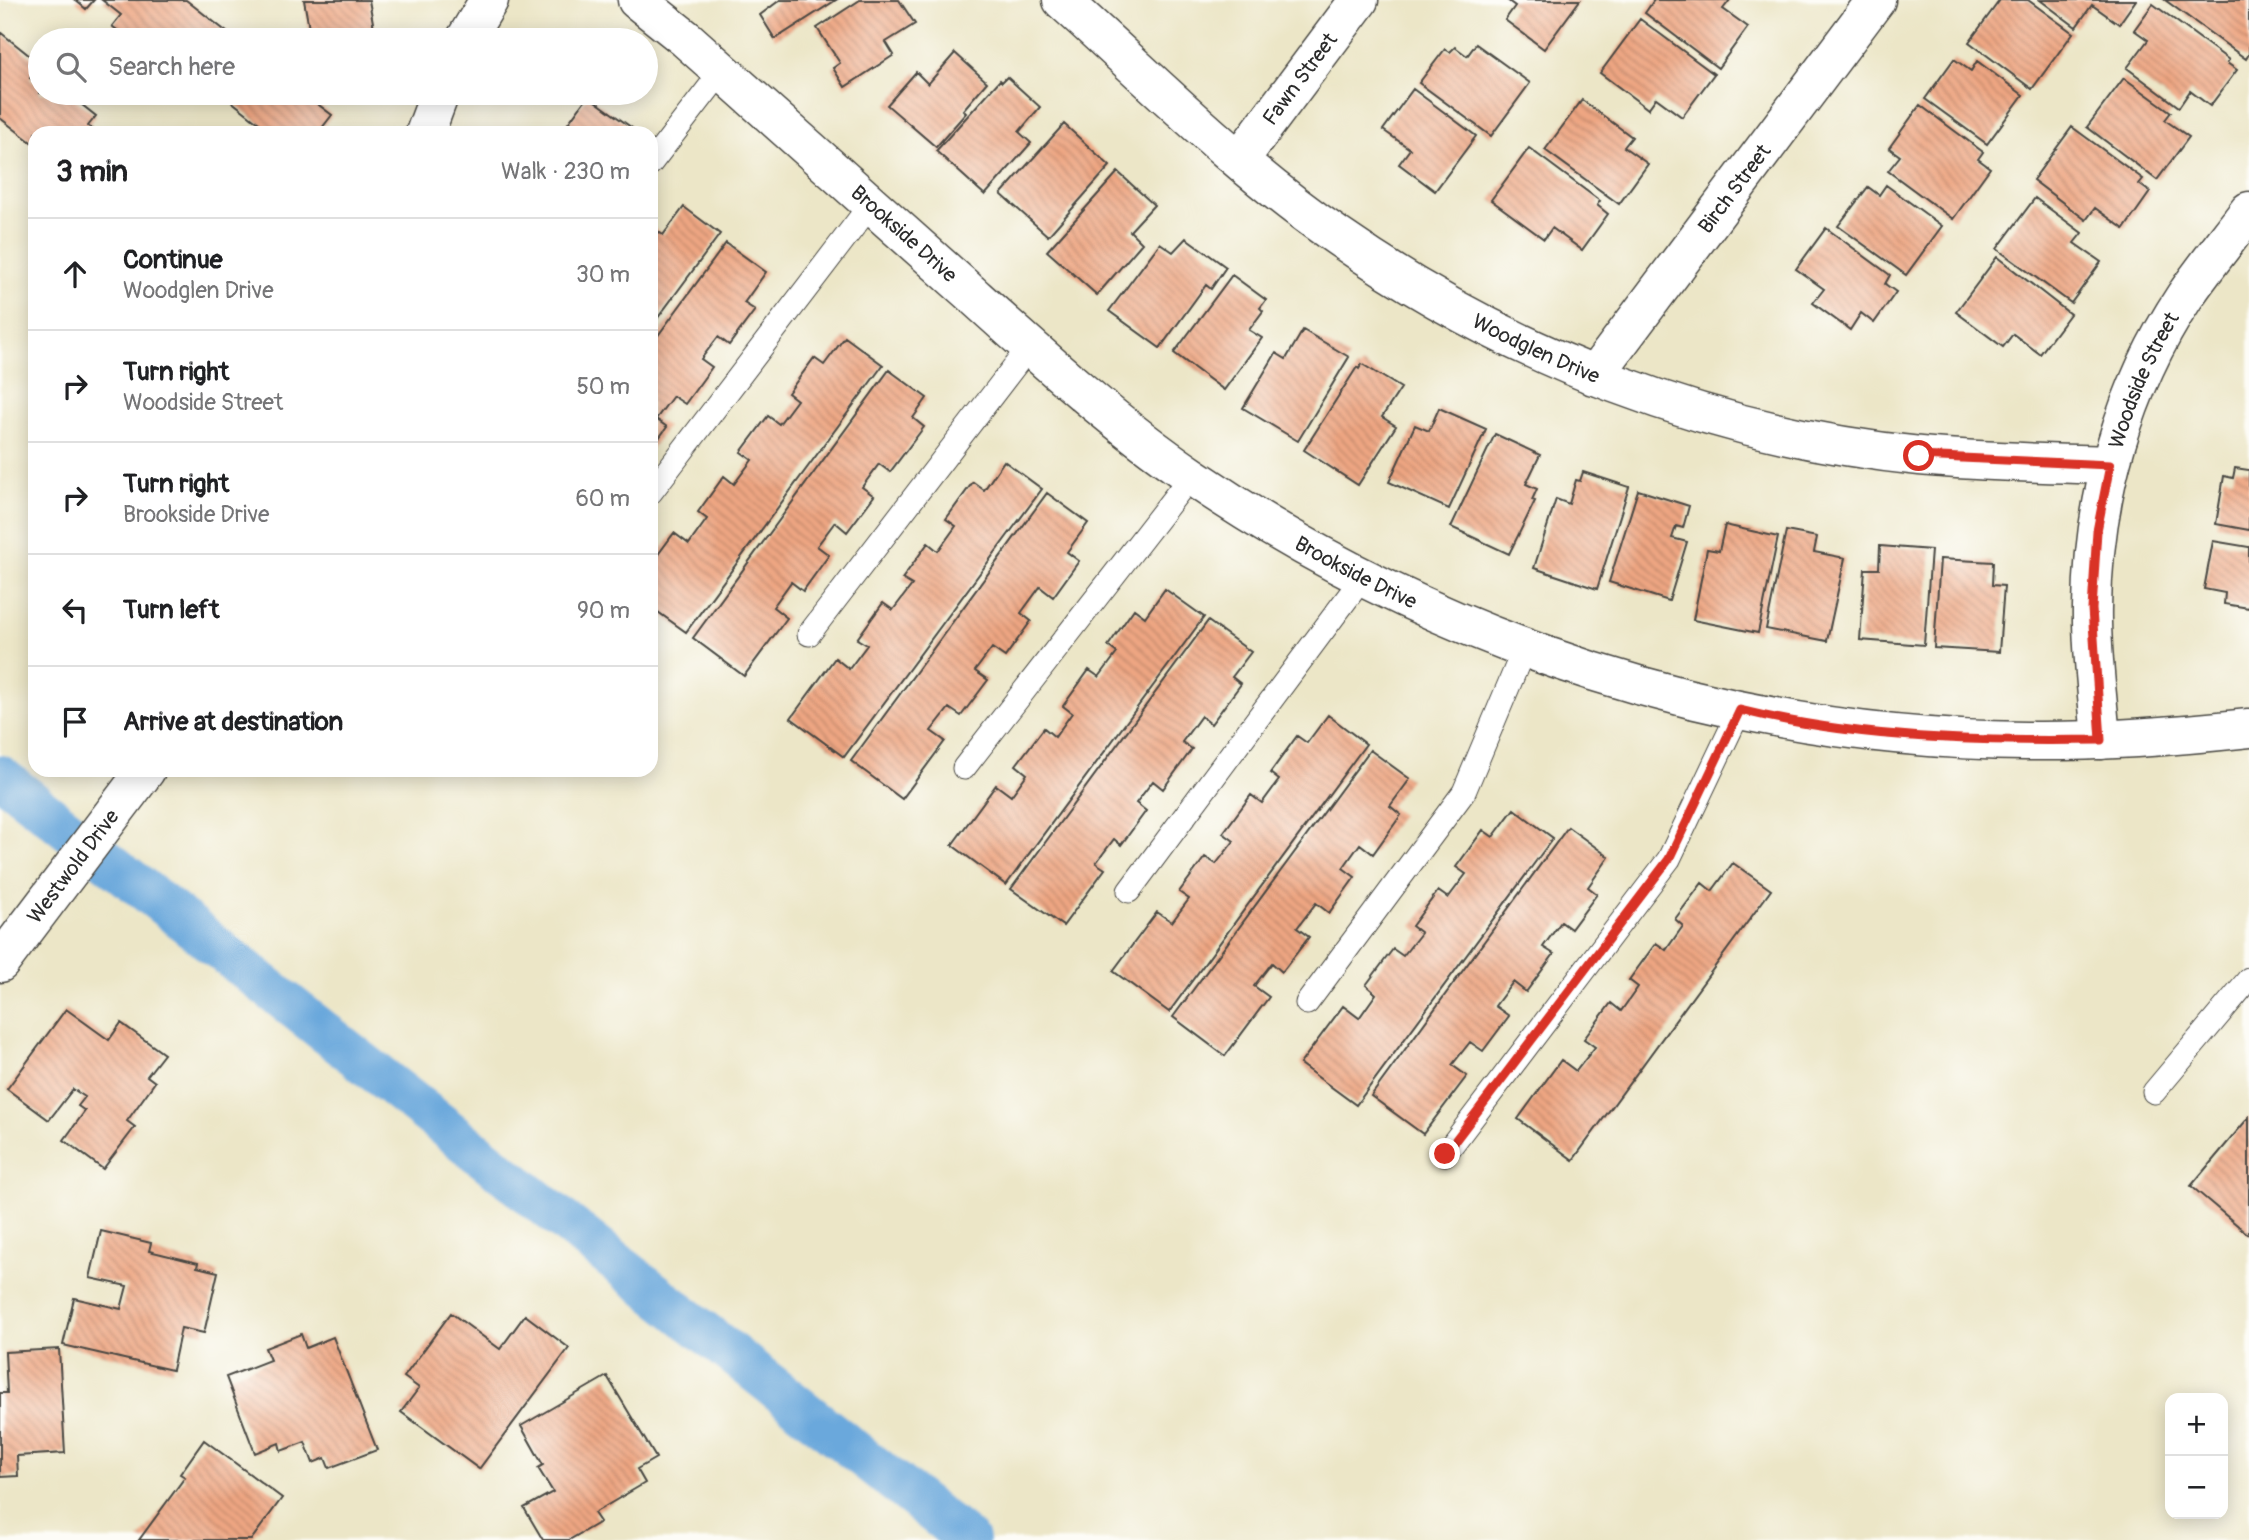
<!DOCTYPE html>
<html lang="en">
<head>
<meta charset="utf-8">
<style>
	body { margin:0; font-family:Pangolin,sans-serif; background:#f2f2f2; color:#202124 }
	.controls { position:absolute; right:21px; bottom:21px; display:grid; overflow:hidden; border-radius:14px; box-shadow:0 4px 18px #0003 }
	.controls button { width:63px; height:63px; display:grid; place-items:center; padding:0; border:0; border-bottom:2px solid #e0e0e0; background:#fff; color:#202124; font:35px sans-serif }
	.stop { position:absolute; width:21px; height:21px; margin:-16px; border:5px solid #d93025; border-radius:50%; background:#fff }
	.stop.end { background:#d93025; border-color:#fff; box-shadow:0 2px 7px #0008 }
	.list { margin:0; padding:0; list-style:none }
	h2 { display:flex; justify-content:space-between; align-items:center; height:91px; margin:0; padding:0 28px; font-size:30px }
	h2 small { font-size:23px; font-weight:400; color:#757577 }
	.list li { display:grid; grid-template-columns:46px 1fr auto; gap:21px; align-items:center; box-sizing:border-box; height:112px; padding:0 28px; border-top:2px solid #e0e0e0 }
	.list b { display:block; font-size:26px; white-space:nowrap }
	.list p { margin:0; font-size:23px; white-space:nowrap; color:#757577 }
	.list em { font-size:23px; font-style:normal; color:#757577 }
	.icon { flex:none; width:38px; height:38px; fill:none; stroke:currentColor; stroke-width:2; stroke-linecap:round; stroke-linejoin:round }
	.map { position:relative; flex:none; width:2249px; height:1540px; overflow:hidden }
	.search { position:absolute; background:#fff; box-shadow:0 4px 18px #0003; left:28px; top:28px; width:630px; height:77px; display:flex; align-items:center; gap:18px; box-sizing:border-box; padding:0 24px; border-radius:38px; color:#757577; font-size:26px }
	.panel { position:absolute; background:#fff; box-shadow:0 4px 18px #0003; left:28px; top:126px; width:630px; height:651px; border-radius:21px }
	.map>svg:first-child { display:block }
	.lines { fill:none; stroke-linecap:round; stroke-linejoin:round }
	.canal { stroke:#6aa8dc; stroke-width:42 }
	.building { fill:url(#building-back-hatch) }
	.lane-casing { stroke:#484742; stroke-width:25 }
	.street-casing { stroke:#484742; stroke-width:41 }
	.lane { stroke:#fff; stroke-width:23 }
	.street { stroke:#fff; stroke-width:38 }
	.route { stroke:#d93025; stroke-width:9 }
	.labels { text-anchor:middle; stroke-width:7; stroke-linejoin:round; paint-order:stroke }
	.street-label { font-size:21px; fill:#2b2b2b; stroke:#fdfcf7 }
</style>
</head>
<body>
<div class="map">
<svg width="2249" height="1540" viewBox="0 0 2249 1540">
	<defs>
		<pattern id="building-back-hatch" width="6" height="6" patternUnits="userSpaceOnUse" patternTransform="scale(1.75)"><rect width="6" height="6" fill="#eea682"/><path d="M-1 5l2 2M0 0l6 6M5-1l2 2" fill="none" stroke="#c1876b"/></pattern>
	</defs>
	<rect width="100%" height="100%" fill="#fdfcf7"/>
	<filter id="ink" filterUnits="userSpaceOnUse"><feTurbulence type="fractalNoise" baseFrequency=".0143" numOctaves="2"/><feDisplacementMap in="SourceGraphic" scale="14" xChannelSelector="R" yChannelSelector="G"/><feConvolveMatrix kernelMatrix="1 2 1 2 8 2 1 2 1" color-interpolation-filters="sRGB"/></filter>
	<filter id="wash" filterUnits="userSpaceOnUse"><feTurbulence type="fractalNoise" baseFrequency=".00686" numOctaves="4" result="noise"/><feDisplacementMap in="SourceGraphic" scale="28" xChannelSelector="R" yChannelSelector="G"/><feGaussianBlur stdDeviation="1.57" result="paint"/><feColorMatrix in="noise" values="0 0 0 0 0 0 0 0 0 0 0 0 0 0 0 0 0 1.4 0 .05"/><feComposite in="paint" operator="in"/></filter>
	<g filter="url(#wash)">
		<rect width="100%" height="100%" fill="#ece6c7"/>
		<g class="lines">
			<path class="canal" d="M0,776L968,1540"/>
		</g>
		<g id="blocks">
			<path class="building" d="M75,0H94L86,9Z
				M102,0H186L237,40H130L112,26L121,15Z
				M304,0H369L376,40H311Z
				M780,0H836L775,39L760,15Z
				M860,0H899L915,24L886,42L894,55L845,87L833,68L840,63L817,28Z
				M1507,0H1580L1544,49L1505,20L1515,6Z
				M1654,0H1730L1723,9L1748,27L1718,68L1645,13Z
				M2000,0H2028L2073,33L2032,89L1969,42Z
				M2040,0H2136L2119,24L2092,5L2076,27Z
				M2165,0H2249V54L2246,59Z
				M2153,4L2229,60L2227,63L2237,70L2210,106L2190,91L2179,107L2127,68L2148,40L2134,30Z
				M1640,19L1714,74L1682,117L1656,98L1648,109L1600,73Z
				M0,32L40,64L30,78L40,86V93H48L55,98L59,93H67L96,116L88,126L97,133H35V145L0,118Z
				M1476,44L1530,83L1491,136L1419,83L1445,49L1450,52L1455,47L1467,56Z
				M955,53L987,82L963,110L966,113L936,147L887,105L916,72L928,84Z
				M1954,59L1971,71L1977,61L2023,95L1987,144L1925,99Z
				M1007,77L1040,107L1019,132L1031,143L985,195L936,151L1000,80L1002,82Z
				M2124,78L2171,112L2165,120L2189,137L2157,180L2087,127Z
				M1413,89L1476,136L1435,191L1399,164L1410,149L1383,130Z
				M221,93H303L332,115L318,133H260L264,127Z
				M588,96L639,133H561Z
				M1582,100L1632,137L1624,147L1648,164L1619,204L1545,150Z
				M1920,105L1983,152L1978,159L1990,168L1953,219L1888,171L1900,156L1889,148Z
				M1064,124L1110,166L1048,236L1001,194Z
				M2072,127L2143,179L2139,184L2150,192L2124,229L2095,208L2086,220L2033,180Z
				M1529,148L1600,201L1597,205L1608,214L1582,250L1552,228L1544,239L1491,200Z
				M1118,172L1154,205L1130,231L1142,243L1097,295L1047,251Z
				M1886,185L1942,226L1906,275L1838,226L1868,187L1879,195Z
				M2035,198L2082,233L2074,243L2101,262L2071,303L1997,249Z
				M684,207L720,234L651,327V226L663,235Z
				M1826,228L1890,275L1885,284L1896,292L1874,323L1861,313L1850,330L1813,303L1824,289L1796,269Z
				M1186,238L1226,267L1211,289L1206,285L1160,348L1109,311L1160,243L1173,252Z
				M726,243L766,272L744,303L755,310L729,345L718,337L701,359L712,367L685,404L673,396L656,419L667,427L651,449V345Z
				M1997,257L2070,314L2040,354L2013,334L2003,347L1956,312Z
				M1232,275L1266,300L1260,308L1263,311L1249,330L1262,338L1224,390L1174,353Z
				M1303,330L1349,357L1298,441L1243,408L1276,353L1286,359Z
				M845,337L883,365L686,632L651,607V564L674,533L689,544L707,519L698,512L724,476L734,484L752,460L741,452L768,416L779,424L797,400L788,393L814,358L824,365Z
				M1362,364L1401,388L1382,417L1396,426L1358,485L1304,450L1357,367L1359,369Z
				M889,370L927,398L913,418L924,427L890,472L879,464L862,487L874,496L847,532L835,522L817,546L829,555L803,591L791,582L773,607L787,618L744,676L693,638Z
				M1439,408L1486,429L1449,509L1389,482L1415,425L1429,431Z
				M1495,434L1540,455L1526,484L1537,489L1532,500L1535,501L1509,554L1451,527Z
				M1004,461L1042,489L844,757L791,718L835,658L849,669L867,645L857,639L883,603L893,610L912,585L902,579L928,543L938,551L956,526L946,519L973,482L984,490Z
				M2235,468L2249,470V530L2216,524L2224,476L2233,478Z
				M1583,472L1629,487L1597,589L1534,568L1556,499L1569,504L1576,480L1580,481Z
				M1638,490L1689,506L1683,528L1676,526L1672,538L1687,542L1669,601L1609,582Z
				M1047,493L1088,523L1067,552L1079,561L1053,597L1040,587L1021,613L1031,621L1005,657L992,648L975,671L988,680L961,716L949,708L931,731L945,741L902,799L851,761Z
				M1725,525L1778,537L1758,633L1693,620L1707,549L1719,551Z
				M1786,531L1817,537L1814,552L1845,558L1827,641L1766,629Z
				M2213,541L2249,547V608L2224,604L2225,593L2204,589Z
				M1880,546L1931,550L1924,645L1860,640L1865,569H1879Z
				M1940,559L1993,562L1992,585L2004,586L1999,652L1934,648Z
				M1165,589L1204,617L1006,885L952,845L996,785L1011,796L1027,774L1016,765L1044,728L1055,737L1072,713L1063,706L1089,670L1099,677L1117,653L1108,646L1134,609L1145,617Z
				M1208,621L1251,652L1232,677L1241,684L1211,724L1201,716L1182,742L1192,749L1163,789L1153,781L1136,803L1146,811L1121,845L1114,839L1096,863L1105,869L1063,926L1011,889Z
				M1328,715L1366,744L1169,1012L1113,971L1157,912L1172,922L1189,899L1179,892L1205,857L1216,864L1234,841L1223,833L1251,795L1262,803L1279,780L1270,773L1297,736L1307,743Z
				M1370,750L1410,779L1390,806L1401,815L1373,854L1360,844L1343,868L1355,877L1329,913L1316,903L1297,928L1309,937L1282,972L1272,963L1254,986L1269,997L1225,1056L1173,1017Z
				M1514,809L1553,838L1356,1105L1300,1064L1343,1006L1359,1018L1376,994L1366,985L1393,949L1403,956L1421,933L1412,926L1438,891L1448,898L1466,874L1456,867L1483,830L1493,837Z
				M1568,827L1609,857L1588,887L1597,894L1571,929L1561,922L1543,947L1554,954L1526,992L1513,982L1495,1006L1509,1016L1483,1051L1470,1042L1452,1065L1467,1076L1423,1134L1371,1096Z
				M1733,863L1771,890L1573,1160L1518,1119L1561,1060L1576,1071L1595,1047L1584,1039L1611,1003L1621,1011L1638,987L1629,980L1656,943L1666,950L1683,926L1675,919L1702,883L1712,891Z
				M66,1009L109,1040L121,1023L164,1054L147,1076L155,1082L127,1121L135,1127L103,1169L64,1140L85,1111L78,1106L85,1097L73,1089L49,1120L7,1089Z
				M2249,1117V1235L2191,1186Z
				M101,1231L151,1243L149,1251L198,1263L197,1267L218,1272L204,1333L181,1328L172,1370L63,1345L74,1298L121,1309L127,1286L90,1278Z
				M451,1313L500,1349L525,1315L569,1348L479,1469L401,1412L419,1388L404,1377Z
				M301,1334L306,1348L333,1337L377,1450L329,1468L325,1458L313,1463L305,1442L281,1451L279,1443L255,1453L226,1377L270,1360L265,1348Z
				M59,1349L65,1453L17,1456L18,1476L0,1477V1393H7L5,1352Z
				M607,1376L656,1458L637,1469L645,1483L594,1513L600,1522L569,1540H543L524,1508L553,1492L538,1468L543,1465L521,1426Z
				M204,1440L282,1498L251,1540H139L185,1477L180,1474Z"/>
		</g>
	</g>
	<g filter="url(#ink)">
		<use href="#blocks" fill-opacity="0" stroke="#484742" stroke-width="2"/>
		<g class="lines">
			<g class="lane-casing">
				<path id="lane" d="M651,163L722,71
					M651,492L871,204
					M809,634L1030,346
					M964,768L1191,476
					M1129,891L1363,577
					M1307,1003L1464,792L1524,649
					M2154,1092L2249,979
					M1445,1154L1669,859L1740,710"/>
			</g>
			<g class="street-casing">
				<g id="street">
					<path id="s1" d="M637,0L686,39C779,122 873,206 966,289C1039,355 1112,422 1193,477C1437,643 1730,739 2026,741C2100,742 2175,736 2249,728"/>
					<path id="s2" d="M1062,0C1151,80 1238,168 1337,236C1509,356 1710,435 1920,456C1983,462 2047,463 2110,465"/>
					<path d="M465,40L489,0"/>
					<path d="M425,133L440,93"/>
					<path id="s3" d="M1240,159L1359,0"/>
					<path id="s4" d="M1594,376L1876,0"/>
					<path id="s5" d="M2101,740C2098,697 2091,652 2092,608C2093,498 2124,388 2185,296C2205,267 2228,239 2249,211"/>
					<path id="s6" d="M0,963L146,770"/>
				</g>
			</g>
			<use href="#lane" class="lane"/>
			<use href="#street" class="street"/>
		</g>
	</g>
	<g class="lines" filter="url(#ink)">
		<path class="route" d="M1445,1154L1669,859L1740,710C1856,739 1981,742 2101,740L2092,609L2097,531L2110,465L1919,456"/>
	</g>
	<g class="labels">
		<g class="street-label">
			<text dy="7" stroke="none"><textPath href="#s3" startOffset="100">Fawn Street</textPath></text>
			<text dy="7" stroke="none"><textPath href="#s4" startOffset="234">Birch Street</textPath></text>
			<text dy="7" stroke="none"><textPath href="#s1" startOffset="355">Brookside Drive</textPath></text>
			<text dy="7" stroke="none"><textPath href="#s2" startOffset="592">Woodglen Drive</textPath></text>
			<text dy="7" stroke="none"><textPath href="#s5" startOffset="368">Woodside Street</textPath></text>
			<text dy="7" stroke="none"><textPath href="#s1" startOffset="922">Brookside Drive</textPath></text>
			<text dy="7" stroke="none"><textPath href="#s6" startOffset="121">Westwold Drive</textPath></text>
		</g>
	</g>
</svg>
<div class="controls">
<button>+</button>
<button>−</button>
</div>
<div class="stop" style="left:1919px;top:456px"></div>
<div class="stop end" style="left:1445px;top:1154px"></div>
<div class="search"><svg class="icon" aria-label="search" viewBox="0 0 24 24"><circle cx="10" cy="10" r="6"/><path d="M15 15l6 6"/></svg>Search here</div>
<section class="panel">
<h2>3 min<small>Walk · 230 m</small></h2>
<ul class="list">
<li><svg class="icon" aria-label="ahead" viewBox="0 0 24 24"><path d="M12 20V5M6 11l6-6 6 6"/></svg><div><b>Continue</b><p>Woodglen Drive</p></div><em>30 m</em></li>
<li><svg class="icon" aria-label="right" viewBox="0 0 24 24"><path d="M7 20v-9h11M14 6l5 5-5 5"/></svg><div><b>Turn right</b><p>Woodside Street</p></div><em>50 m</em></li>
<li><svg class="icon" aria-label="right" viewBox="0 0 24 24"><path d="M7 20v-9h11M14 6l5 5-5 5"/></svg><div><b>Turn right</b><p>Brookside Drive</p></div><em>60 m</em></li>
<li><svg class="icon" aria-label="left" viewBox="0 0 24 24"><path d="M17 20v-9H6M10 6l-5 5 5 5"/></svg><div><b>Turn left</b></div><em>90 m</em></li>
<li><svg class="icon" aria-label="arrive" viewBox="0 0 24 24"><path d="M6 21V4h12l-3 4 3 4H6"/></svg><div><b>Arrive at destination</b></div></li>
</ul>
</section>
</div>
</body>
</html>
